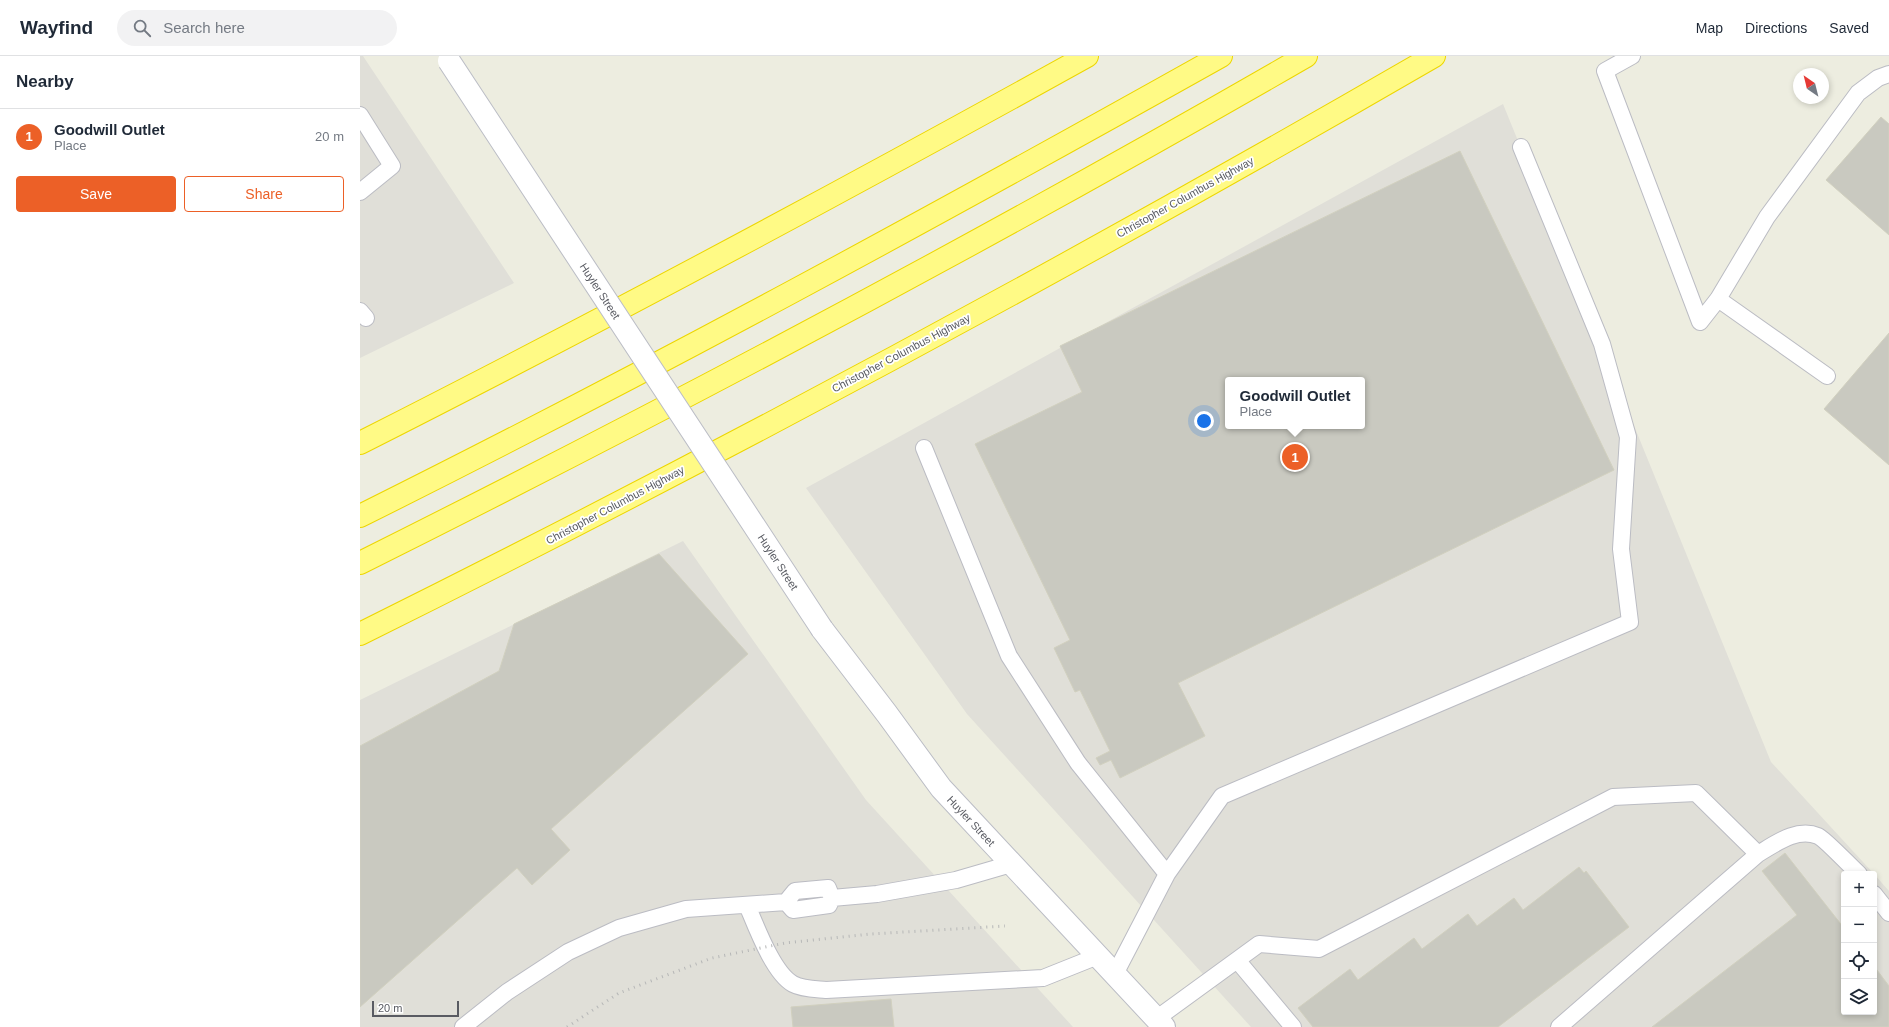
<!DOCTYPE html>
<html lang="en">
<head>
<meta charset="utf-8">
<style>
	body { margin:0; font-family:Arial,sans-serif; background:#f2f2f3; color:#1f2937 }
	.controls { position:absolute; right:12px; bottom:12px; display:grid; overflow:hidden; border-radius:4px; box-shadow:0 2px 6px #0003 }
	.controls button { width:36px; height:36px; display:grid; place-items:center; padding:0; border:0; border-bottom:1px solid #e0e1e3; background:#fff; color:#1f2937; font:20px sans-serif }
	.compass { position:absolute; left:1433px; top:12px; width:36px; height:36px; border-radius:50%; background:#fff; box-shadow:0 2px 6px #0003; rotate:325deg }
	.scale { position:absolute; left:12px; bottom:10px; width:87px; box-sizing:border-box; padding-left:4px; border:2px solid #595b62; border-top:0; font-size:11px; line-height:14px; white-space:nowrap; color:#595b62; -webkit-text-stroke:3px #fff; paint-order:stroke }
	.you { position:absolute; left:844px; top:365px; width:14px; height:14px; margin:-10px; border:3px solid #fff; border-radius:50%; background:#1a73e8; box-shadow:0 0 0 6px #1a73e833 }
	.badge { display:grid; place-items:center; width:26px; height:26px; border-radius:50%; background:#ec6027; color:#fff; font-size:13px; font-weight:700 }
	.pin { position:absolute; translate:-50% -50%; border:2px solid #fff; box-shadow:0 1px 4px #0006 }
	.popup { position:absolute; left:865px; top:321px; width:140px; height:52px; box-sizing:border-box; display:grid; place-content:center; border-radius:4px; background:#fff; filter:drop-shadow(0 1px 3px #0005); font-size:13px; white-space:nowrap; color:#747a83 }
	.popup b { font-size:15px; color:#1f2937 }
	.popup::after { content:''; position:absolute; left:50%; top:100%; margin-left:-8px; border:8px solid transparent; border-top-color:#fff }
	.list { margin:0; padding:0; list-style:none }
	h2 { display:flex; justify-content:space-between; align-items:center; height:52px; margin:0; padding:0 16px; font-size:17px }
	h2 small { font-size:13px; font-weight:400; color:#747a83 }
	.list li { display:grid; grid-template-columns:26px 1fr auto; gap:12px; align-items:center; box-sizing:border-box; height:56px; padding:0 16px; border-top:1px solid #e0e1e3 }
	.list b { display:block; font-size:15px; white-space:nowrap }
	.list p { margin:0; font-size:13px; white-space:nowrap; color:#747a83 }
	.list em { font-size:13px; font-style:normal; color:#747a83 }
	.actions { display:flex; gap:8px; padding:12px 16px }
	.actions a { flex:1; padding:9px 0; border:1px solid #ec6027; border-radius:4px; text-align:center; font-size:14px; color:#ec6027 }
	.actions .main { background:#ec6027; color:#fff }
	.icon { flex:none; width:22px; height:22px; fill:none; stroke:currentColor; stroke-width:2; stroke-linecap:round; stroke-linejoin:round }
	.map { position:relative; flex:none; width:1529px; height:971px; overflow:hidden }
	header { display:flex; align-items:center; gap:24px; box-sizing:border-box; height:56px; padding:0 20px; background:#fff; border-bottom:1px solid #e0e1e3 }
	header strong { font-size:19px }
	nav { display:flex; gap:22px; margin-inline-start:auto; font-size:14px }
	.search { width:280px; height:36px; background:#f2f2f3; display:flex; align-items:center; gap:10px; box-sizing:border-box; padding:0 14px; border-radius:22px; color:#747a83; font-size:15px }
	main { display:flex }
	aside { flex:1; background:#fff }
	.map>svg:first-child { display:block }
	.industrial { fill:#e0dfd8; fill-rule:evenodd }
	.building { fill:#c9c9c0; stroke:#d1d0bf; fill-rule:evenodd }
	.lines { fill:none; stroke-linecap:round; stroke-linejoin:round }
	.lane-casing { stroke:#bbbcc3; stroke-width:18 }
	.secondary-casing { stroke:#bbbdc5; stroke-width:24 }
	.highway-casing { stroke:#edd600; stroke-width:24 }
	.lane { stroke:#fff; stroke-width:16 }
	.secondary { stroke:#fff; stroke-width:22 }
	.highway { stroke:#fffa85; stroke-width:22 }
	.rail { stroke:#b6b7b7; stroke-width:3; stroke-dasharray:1 5; stroke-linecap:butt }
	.secondary-bridge-casing { stroke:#bbbdc5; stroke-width:24; stroke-linecap:butt }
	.secondary-bridge { stroke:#fff; stroke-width:22 }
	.labels { text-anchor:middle; stroke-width:3.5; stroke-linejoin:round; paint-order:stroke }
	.street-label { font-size:11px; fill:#595b62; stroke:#fff }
</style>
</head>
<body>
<header>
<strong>Wayfind</strong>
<div class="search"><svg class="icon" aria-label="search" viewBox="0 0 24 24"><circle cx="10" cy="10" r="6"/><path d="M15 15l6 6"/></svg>Search here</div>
<nav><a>Map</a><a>Directions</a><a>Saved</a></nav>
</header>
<main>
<aside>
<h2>Nearby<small></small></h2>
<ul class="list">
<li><span class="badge">1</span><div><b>Goodwill Outlet</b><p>Place</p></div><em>20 m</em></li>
</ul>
<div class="actions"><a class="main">Save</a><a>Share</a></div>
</aside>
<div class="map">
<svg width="1529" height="971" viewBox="0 0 1529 971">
	<rect width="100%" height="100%" fill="#edede0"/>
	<path class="industrial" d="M0,0H3L154,227L0,302Z
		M1143,48L1411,706L1514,818H1484V956H1514V818L1529,835V971H891L607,658L446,432ZM868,324H1002V370H868Z
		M323,485L506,744L713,971H0V644Z"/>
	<path class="building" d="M1521,61L1529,68V179L1466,124Z
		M1100,95L1254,414L818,627L845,680L760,722L751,704L740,709L736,702L750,695L720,634L715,636L694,592L710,584L615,388L722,336L700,290ZM868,324H1002V370H868Z
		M1529,277V409L1464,353Z
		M299,498L388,598L191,773L210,794L172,829L157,812L0,951V690L139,615L154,568Z
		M1425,797L1484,872V956H1514V910L1529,930V971H1292L1437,859L1402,815Z
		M1219,811L1224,817L1226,815L1269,871L1138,971H953L938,952L990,913L998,924L1054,882L1062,893L1108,858L1117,870L1154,842L1163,854Z
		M531,943L534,971H433L431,951Z"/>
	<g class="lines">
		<g class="lane-casing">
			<path id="lane" d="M1272,0L1245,15L1340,266L1358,243L1407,161L1498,37L1518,22L1529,18
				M0,59L32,110L0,136
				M1358,243L1467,320
				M0,255L6,262
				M564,392L649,600L718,707L807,818
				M1398,798C1415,788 1437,771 1458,780C1465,783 1491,811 1499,818
				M1514,838L1529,857
				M472,842L517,838L596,824L651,808
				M387,849C396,870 413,917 433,928C442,933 456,933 466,934L683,922L738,900
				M877,904L933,971
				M755,918L807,818L862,740L1270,566L1261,493L1268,381L1242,288L1161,91
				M796,963L899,888L959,893L1253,741L1336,737L1398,798L1199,971
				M103,971L147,936L208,896L259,872L326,853L426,846L435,835L468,832L472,842L469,849L433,854L426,846"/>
		</g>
		<g class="secondary-casing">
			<path id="secondary" d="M462,573L527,658L581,732L804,971"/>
		</g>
		<g class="highway-casing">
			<path id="highway" d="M0,387C245,263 487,133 727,0
				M0,460C291,315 577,159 861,0
				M0,507C320,347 636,179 946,0
				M0,578C364,397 722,204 1074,0"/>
		</g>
		<use href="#lane" class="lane"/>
		<use href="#secondary" class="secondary"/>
		<use href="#highway" class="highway"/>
		<path class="rail" d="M207,971L259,937L352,902L425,887L511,878L645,870"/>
		<g class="secondary-bridge-casing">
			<path id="secondary-bridge" d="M89,5L462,573"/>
		</g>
		<use href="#secondary-bridge" class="secondary-bridge"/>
	</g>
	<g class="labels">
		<g class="street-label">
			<text transform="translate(825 141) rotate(-29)" y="4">Christopher Columbus Highway</text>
			<text transform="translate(240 235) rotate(57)" y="4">Huyler Street</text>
			<text transform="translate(541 297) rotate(-28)" y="4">Christopher Columbus Highway</text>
			<text transform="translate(255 449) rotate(-28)" y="4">Christopher Columbus Highway</text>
			<text transform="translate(418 506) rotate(57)" y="4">Huyler Street</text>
			<text transform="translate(611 765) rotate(47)" y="4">Huyler Street</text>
		</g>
	</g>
</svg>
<div class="controls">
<button>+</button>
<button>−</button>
<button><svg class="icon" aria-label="locate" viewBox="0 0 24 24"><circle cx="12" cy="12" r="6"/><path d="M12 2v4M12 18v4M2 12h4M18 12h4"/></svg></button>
<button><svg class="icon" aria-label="layers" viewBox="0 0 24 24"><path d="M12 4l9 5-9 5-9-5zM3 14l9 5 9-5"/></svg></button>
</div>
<svg class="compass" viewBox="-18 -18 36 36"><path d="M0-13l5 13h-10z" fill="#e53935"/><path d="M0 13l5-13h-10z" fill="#747a83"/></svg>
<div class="scale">20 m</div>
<div class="you"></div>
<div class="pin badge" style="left:935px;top:401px">1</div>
<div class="popup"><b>Goodwill Outlet</b>Place</div>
</div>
</main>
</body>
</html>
